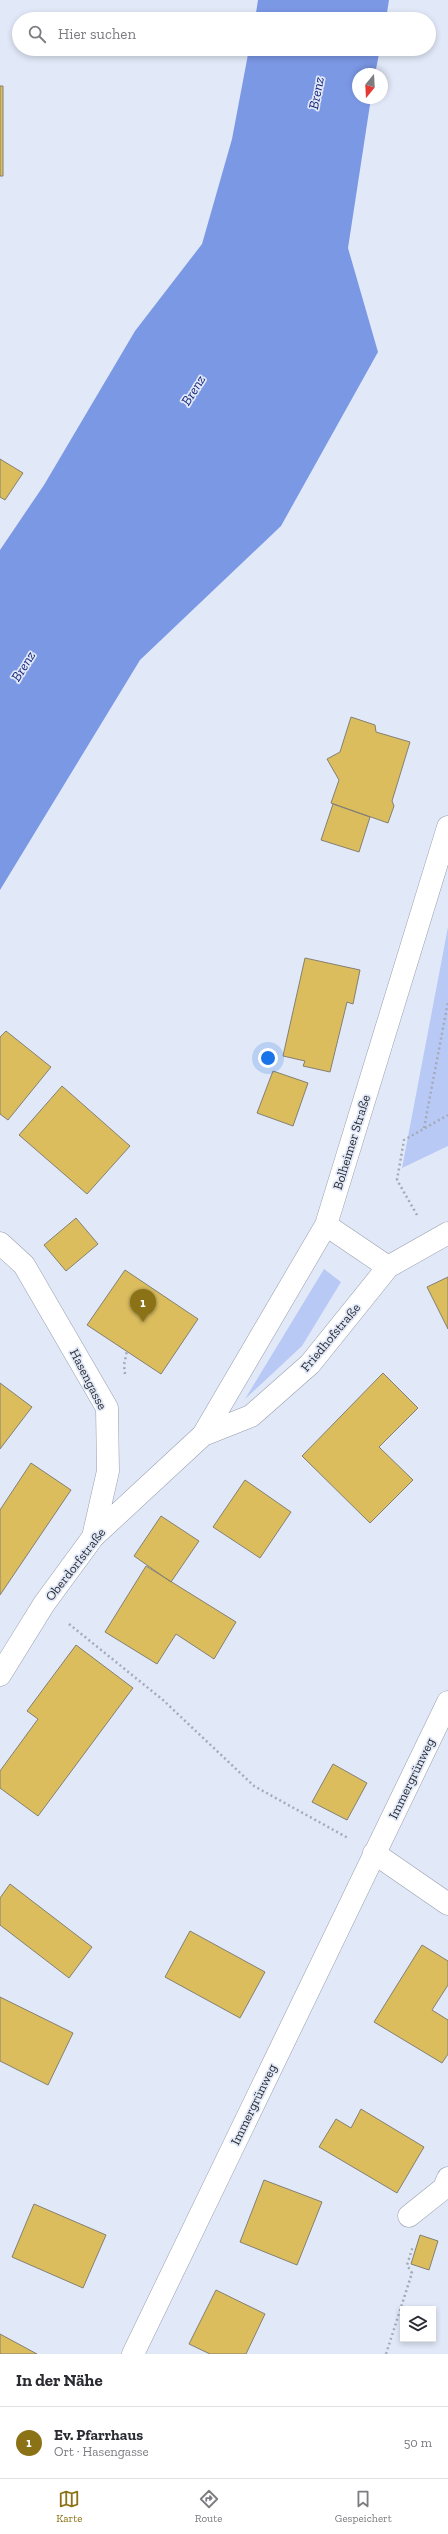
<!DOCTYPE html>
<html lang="de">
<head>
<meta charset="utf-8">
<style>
	body { margin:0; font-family:"Zilla Slab",serif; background:#f2f2f3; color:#2b2b33 }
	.controls { position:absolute; right:12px; bottom:12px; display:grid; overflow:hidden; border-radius:0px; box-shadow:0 2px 6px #0003 }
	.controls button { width:36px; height:36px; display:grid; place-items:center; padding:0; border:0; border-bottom:1px solid #e1e1e2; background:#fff; color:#2b2b33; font:20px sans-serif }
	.compass { position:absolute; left:352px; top:68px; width:36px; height:36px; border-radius:50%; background:#fff; box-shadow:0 2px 6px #0003; rotate:198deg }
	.you { position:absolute; left:268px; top:1058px; width:14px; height:14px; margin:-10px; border:3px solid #fff; border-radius:50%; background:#1a73e8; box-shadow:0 0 0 6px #1a73e833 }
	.badge { display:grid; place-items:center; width:26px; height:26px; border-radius:50%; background:#8c7216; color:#fff; font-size:13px; font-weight:700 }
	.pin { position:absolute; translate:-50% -33px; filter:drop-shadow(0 1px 2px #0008) }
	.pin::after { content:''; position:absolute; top:21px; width:14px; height:12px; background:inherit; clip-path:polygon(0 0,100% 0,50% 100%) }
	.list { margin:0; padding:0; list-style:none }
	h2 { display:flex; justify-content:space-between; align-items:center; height:52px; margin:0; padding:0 16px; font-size:17px }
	h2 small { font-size:13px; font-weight:400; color:#7c7c81 }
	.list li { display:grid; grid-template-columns:26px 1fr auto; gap:12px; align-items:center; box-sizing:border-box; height:72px; padding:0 16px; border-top:1px solid #e1e1e2 }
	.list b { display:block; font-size:15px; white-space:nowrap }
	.list p { margin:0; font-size:13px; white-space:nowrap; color:#7c7c81 }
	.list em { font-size:13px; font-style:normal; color:#7c7c81 }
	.icon { flex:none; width:22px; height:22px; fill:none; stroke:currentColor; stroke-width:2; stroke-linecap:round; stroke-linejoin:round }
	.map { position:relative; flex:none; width:448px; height:2354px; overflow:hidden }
	.search { position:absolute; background:#fff; box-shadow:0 2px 6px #0003; left:12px; right:12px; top:12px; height:44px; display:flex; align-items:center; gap:10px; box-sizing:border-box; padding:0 14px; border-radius:22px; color:#7c7c81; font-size:15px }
	.sheet { height:124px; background:#fff }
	nav { display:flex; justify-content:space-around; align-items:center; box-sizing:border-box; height:56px; border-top:1px solid #e1e1e2; background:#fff; font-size:11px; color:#7c7c81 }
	nav a { display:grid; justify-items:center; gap:2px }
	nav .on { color:#8c7216 }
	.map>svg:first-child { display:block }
	.green { fill:#b8c9f5 }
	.water { fill:#7b98e5 }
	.building { fill:#dbbd5e; stroke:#848071 }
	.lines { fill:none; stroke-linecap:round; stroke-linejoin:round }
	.minor-casing { stroke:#989ead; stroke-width:23 }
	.path { stroke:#a4aab6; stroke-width:2.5; stroke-dasharray:2 3; stroke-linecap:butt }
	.minor { stroke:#fff; stroke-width:22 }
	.labels { text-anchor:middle; stroke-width:3.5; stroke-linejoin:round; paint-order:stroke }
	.street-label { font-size:13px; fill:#2a2d33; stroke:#e1e8f7 }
	.water-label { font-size:14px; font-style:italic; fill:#13247c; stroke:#e1e8f7 }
</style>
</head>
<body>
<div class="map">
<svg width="448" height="2354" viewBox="0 0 448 2354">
	<rect width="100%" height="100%" fill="#e1e8f7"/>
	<path class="green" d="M448,927V1146L402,1168Z
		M324,1269L341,1282L302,1346L245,1399Z"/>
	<path class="water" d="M258,0H389L386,19H255Z
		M249,49H380L375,74H358V98H371L348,248L378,352L281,526L140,660L0,890V550L44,485L135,331L202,244L232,139Z"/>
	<path class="building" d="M0,86H3V176H0Z
		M0,459L23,473L5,500L0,497Z
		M351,717L375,725L376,732L410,742L392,801L394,806L388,823L331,803L339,780L327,759L340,752Z
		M333,804L370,817L359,852L321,840Z
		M305,958L360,970L353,1004L347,1002L330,1072L303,1066L305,1061L283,1056Z
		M6,1031L51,1067L8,1120L0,1114V1037Z
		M273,1071L308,1083L293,1126L257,1113Z
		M62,1086L130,1146L87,1194L19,1135Z
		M76,1218L98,1244L66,1271L44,1245Z
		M125,1270L198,1319L161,1374L87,1325Z
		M448,1277V1329L427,1287Z
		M383,1373L418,1408L379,1447L413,1480L370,1523L302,1456Z
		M0,1383L32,1407L0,1449Z
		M31,1463L71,1490L0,1595V1510Z
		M245,1480L291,1512L260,1558L213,1527Z
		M161,1516L199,1541L171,1582L134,1556Z
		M146,1566L236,1622L214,1659L176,1634L157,1664L105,1632Z
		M76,1645L133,1688L38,1816L0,1788V1771L38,1719L27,1711Z
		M333,1764L367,1783L347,1820L312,1802Z
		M10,1884L92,1947L69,1978L0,1925V1898Z
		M190,1931L265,1972L240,2018L165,1977Z
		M422,1945L448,1961V1985L432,2010L448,2020V2054L442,2063L374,2022Z
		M0,1997L73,2033L48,2085L0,2061Z
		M361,2109L424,2147L397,2193L319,2147L336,2119L351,2128Z
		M264,2180L322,2202L297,2265L240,2242Z
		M34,2204L106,2235L83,2288L12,2257Z
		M420,2235L438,2241L429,2270L411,2264Z
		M216,2290L265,2314L246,2354H210L189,2344Z
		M0,2334L37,2354H0Z"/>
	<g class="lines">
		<g class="minor-casing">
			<path id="minor" d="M326,1225L388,1267
				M0,1243L24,1265L107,1408L108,1471L93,1537
				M203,1435L251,1416L310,1364L388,1267L448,1233
				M0,1675L44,1604L93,1537L203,1435L326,1225L448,827
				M374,1853L448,1904
				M409,2216L444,2188L448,2178
				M133,2354L448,1702"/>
		</g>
		<path class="path" d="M424,1128L448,1002
			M417,1215L397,1180L404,1140L448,1115
			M125,1374L124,1365L127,1351
			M69,1624L163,1700L254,1786L348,1838
			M386,2354L412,2273L407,2265L413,2246"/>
		<use href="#minor" class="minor"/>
	</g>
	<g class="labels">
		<g class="street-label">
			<text transform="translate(351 1142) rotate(-73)" y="5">Bolheimer Straße</text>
			<text transform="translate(330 1337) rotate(-50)" y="5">Friedhofstraße</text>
			<text transform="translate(89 1379) rotate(63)" y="5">Hasengasse</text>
			<text transform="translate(75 1564) rotate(-52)" y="5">Oberdorfstraße</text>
			<text transform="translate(411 1778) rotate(-64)" y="5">Immergrünweg</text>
			<text transform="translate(253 2104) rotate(-64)" y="5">Immergrünweg</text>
		</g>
		<g class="water-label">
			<text transform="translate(316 93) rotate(-79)" y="5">Brenz</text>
			<text transform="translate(193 390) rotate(-58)" y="5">Brenz</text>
			<text transform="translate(23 666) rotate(-58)" y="5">Brenz</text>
		</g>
	</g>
</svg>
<div class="controls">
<button><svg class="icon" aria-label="layers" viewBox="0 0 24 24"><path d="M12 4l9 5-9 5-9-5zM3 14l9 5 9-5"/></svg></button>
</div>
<svg class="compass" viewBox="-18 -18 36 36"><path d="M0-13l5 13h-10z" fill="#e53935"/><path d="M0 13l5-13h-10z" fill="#7c7c81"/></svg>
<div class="you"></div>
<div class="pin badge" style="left:143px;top:1322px">1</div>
<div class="search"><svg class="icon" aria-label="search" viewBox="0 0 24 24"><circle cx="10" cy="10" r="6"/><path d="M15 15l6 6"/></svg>Hier suchen</div>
</div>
<section class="sheet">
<h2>In der Nähe<small></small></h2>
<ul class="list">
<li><span class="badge">1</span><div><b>Ev. Pfarrhaus</b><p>Ort · Hasengasse</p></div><em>50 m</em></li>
</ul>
</section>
<nav>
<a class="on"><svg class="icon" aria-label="map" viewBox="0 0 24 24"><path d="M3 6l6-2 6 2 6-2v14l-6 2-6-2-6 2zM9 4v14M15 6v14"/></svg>Karte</a>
<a><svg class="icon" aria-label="directions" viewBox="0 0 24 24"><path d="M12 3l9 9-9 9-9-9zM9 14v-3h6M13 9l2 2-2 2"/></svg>Route</a>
<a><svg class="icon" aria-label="saved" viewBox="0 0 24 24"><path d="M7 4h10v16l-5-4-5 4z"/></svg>Gespeichert</a>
</nav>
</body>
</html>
